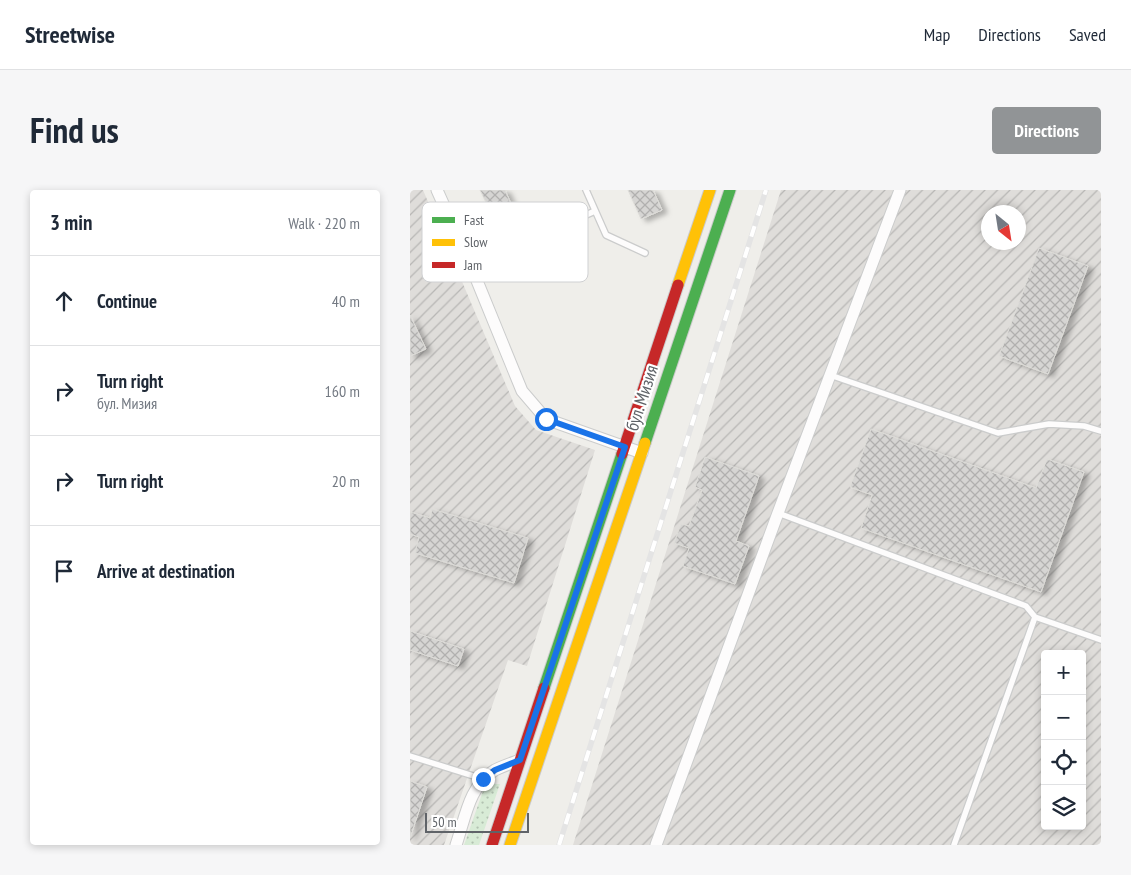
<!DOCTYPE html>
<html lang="en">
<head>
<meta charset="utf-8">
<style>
	body { margin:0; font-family:"PT Sans Narrow",sans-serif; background:#f6f6f7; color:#1f2937 }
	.controls { position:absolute; right:15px; bottom:15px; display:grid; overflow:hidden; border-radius:5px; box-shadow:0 2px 8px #0003 }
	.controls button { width:45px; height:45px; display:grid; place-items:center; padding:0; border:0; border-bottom:1px solid #e0e1e3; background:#fff; color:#1f2937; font:25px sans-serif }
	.compass { position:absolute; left:571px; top:15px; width:45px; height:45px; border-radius:50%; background:#fff; box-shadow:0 2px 8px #0003; rotate:150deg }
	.scale { position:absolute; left:15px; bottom:12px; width:104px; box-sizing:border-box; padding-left:5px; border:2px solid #5f6368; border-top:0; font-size:14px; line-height:18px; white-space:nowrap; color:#5f6368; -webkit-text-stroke:4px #fff; paint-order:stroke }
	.stop { position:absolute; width:15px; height:15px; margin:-11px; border:4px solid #1a73e8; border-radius:50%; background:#fff }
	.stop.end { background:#1a73e8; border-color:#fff; box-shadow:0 1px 5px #0008 }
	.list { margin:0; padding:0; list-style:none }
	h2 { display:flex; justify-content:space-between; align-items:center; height:65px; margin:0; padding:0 20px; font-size:21px }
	h2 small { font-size:16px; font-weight:400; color:#747a83 }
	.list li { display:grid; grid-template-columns:32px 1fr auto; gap:15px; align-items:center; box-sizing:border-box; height:90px; padding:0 20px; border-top:1px solid #e0e1e3 }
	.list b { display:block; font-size:19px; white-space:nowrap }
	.list p { margin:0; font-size:16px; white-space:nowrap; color:#747a83 }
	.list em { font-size:16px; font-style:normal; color:#747a83 }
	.icon { flex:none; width:28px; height:28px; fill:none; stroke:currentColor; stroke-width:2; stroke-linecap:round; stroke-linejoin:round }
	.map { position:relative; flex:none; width:691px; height:655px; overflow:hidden; border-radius:5px }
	header { display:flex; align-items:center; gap:30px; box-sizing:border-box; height:70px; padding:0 25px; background:#fff; border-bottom:1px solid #e0e1e3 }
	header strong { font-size:24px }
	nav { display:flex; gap:28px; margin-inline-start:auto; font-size:18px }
	.intro { display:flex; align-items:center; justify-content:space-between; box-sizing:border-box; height:120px; padding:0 30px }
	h1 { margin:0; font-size:35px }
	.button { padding:12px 22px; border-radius:5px; background:#919496; color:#fff; font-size:18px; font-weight:700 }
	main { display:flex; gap:30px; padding:0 30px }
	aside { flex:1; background:#fff; border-radius:5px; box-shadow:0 2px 8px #0003 }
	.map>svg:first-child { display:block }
	.industrial { fill:url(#industrial-furrows); fill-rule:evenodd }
	.grass { fill:url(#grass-dots) }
	.building { fill:url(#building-cross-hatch); stroke:#deddd9; filter:url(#shadow) }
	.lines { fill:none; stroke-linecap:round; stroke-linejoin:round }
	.lane-casing { stroke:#cbcccc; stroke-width:8 }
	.street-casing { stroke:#cbcccc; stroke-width:13 }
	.fast-casing { stroke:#cacacb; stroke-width:13 }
	.slow-casing { stroke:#cacacb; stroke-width:13 }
	.jam-casing { stroke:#cacacb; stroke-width:13 }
	.lane { stroke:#fdfcfc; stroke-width:5.5 }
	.street { stroke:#fdfcfc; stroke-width:11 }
	.fast { stroke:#4caf50; stroke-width:11 }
	.slow { stroke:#ffc107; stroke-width:11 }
	.jam { stroke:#c62828; stroke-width:11 }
	.rail-casing { stroke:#e4e4e4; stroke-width:5.5 }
	.rail { stroke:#fff; stroke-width:4; stroke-dasharray:11; stroke-linecap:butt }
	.route { stroke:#1a73e8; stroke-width:6 }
	.labels { text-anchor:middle; stroke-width:4.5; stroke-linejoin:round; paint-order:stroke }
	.street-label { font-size:18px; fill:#5f6368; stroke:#fff }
	.key { fill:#fff; stroke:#cfd0d2; stroke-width:1 }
	.key-label { font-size:14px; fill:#5f6368 }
</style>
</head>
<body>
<header>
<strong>Streetwise</strong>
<nav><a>Map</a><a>Directions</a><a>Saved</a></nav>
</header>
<div class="intro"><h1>Find us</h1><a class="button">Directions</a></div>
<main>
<aside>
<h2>3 min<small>Walk · 220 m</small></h2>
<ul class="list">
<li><svg class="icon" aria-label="ahead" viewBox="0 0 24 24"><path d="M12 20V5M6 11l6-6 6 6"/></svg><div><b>Continue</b></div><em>40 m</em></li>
<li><svg class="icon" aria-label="right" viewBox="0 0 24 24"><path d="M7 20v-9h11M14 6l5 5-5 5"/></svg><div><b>Turn right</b><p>бул. Мизия</p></div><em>160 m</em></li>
<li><svg class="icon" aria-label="right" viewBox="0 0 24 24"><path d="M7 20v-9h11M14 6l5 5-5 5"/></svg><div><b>Turn right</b></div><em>20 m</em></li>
<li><svg class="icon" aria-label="arrive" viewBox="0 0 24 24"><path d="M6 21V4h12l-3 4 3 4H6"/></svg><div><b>Arrive at destination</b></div></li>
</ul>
</aside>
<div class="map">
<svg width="691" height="655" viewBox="0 0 691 655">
	<defs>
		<pattern id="industrial-furrows" width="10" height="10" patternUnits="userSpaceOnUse" patternTransform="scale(1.25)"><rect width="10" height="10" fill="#dfddda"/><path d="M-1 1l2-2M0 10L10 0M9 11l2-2" fill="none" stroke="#b8b7b5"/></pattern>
		<pattern id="grass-dots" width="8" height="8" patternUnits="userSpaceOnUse" patternTransform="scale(1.25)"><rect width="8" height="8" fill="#d8ebd6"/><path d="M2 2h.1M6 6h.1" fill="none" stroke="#b2c2b1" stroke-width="1.8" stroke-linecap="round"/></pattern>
		<pattern id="building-cross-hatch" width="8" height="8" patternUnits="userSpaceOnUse" patternTransform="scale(1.25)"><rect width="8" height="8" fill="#d6d5d3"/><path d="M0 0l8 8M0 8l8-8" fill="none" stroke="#b1b0af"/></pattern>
		<filter id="shadow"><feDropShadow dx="5.5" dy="3" stdDeviation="2.5" flood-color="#0004"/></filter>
	</defs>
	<rect width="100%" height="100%" fill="#efeeea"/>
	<path class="industrial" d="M0,0H13L105,216L126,240L185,260L117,476L98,470L34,655H0Z
		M371,0H691V655H163ZM578,22H608V52H578ZM635,464H672V636H635Z"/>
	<path class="grass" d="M81,594H90L69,655H54L73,601Z"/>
	<path class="building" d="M70,0H95L102,16L82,25Z
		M218,0H243L252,20L231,29Z
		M629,58L678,76L638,184L589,166Z
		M0,125L16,159L0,166Z
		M461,239L626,298L637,269L674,282L631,402L451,338L462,305L440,297Z
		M295,267L349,286L326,351L339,356L325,394L273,376L279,358L264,353L271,334L279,336L292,300L285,297Z
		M22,319L118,348L104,393L5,363L9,347L0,344V322L20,328Z
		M0,441L54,459L48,476L0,460Z
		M0,591L17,597L0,648Z"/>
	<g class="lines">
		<g class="lane-casing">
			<path id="lane" d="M176,0L196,45L235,63
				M61,76L185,21
				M420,185L588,243L639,234L674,236L691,241
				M368,323L616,416L625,427L544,655
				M625,427L691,450
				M0,566L73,589"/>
		</g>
		<g class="street-casing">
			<path id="street" d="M27,0L61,76L112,201L136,229L232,263
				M46,655C55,629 59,595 85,580C93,576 102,573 110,570
				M246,655L368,323L490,0"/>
		</g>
		<g class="fast-casing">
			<path id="fast" d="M235,253L320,0
				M134,498L212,264"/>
		</g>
		<g class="slow-casing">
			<path id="slow" d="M268,95L300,0
				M100,655L235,253"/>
		</g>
		<g class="jam-casing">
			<path id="jam" d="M212,264L268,95
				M82,655L134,498"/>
		</g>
		<use href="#lane" class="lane"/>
		<use href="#street" class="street"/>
		<use href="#fast" class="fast"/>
		<use href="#slow" class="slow"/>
		<use href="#jam" class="jam"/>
		<g class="rail-casing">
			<path id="rail" d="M149,655L356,0"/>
		</g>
		<use href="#rail" class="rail"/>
	</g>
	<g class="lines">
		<path class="route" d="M73,589L85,580L110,570L215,257L136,229"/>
	</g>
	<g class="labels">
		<g class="street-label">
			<text transform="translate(232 208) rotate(-72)" y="6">бул. Мизия</text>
		</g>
	</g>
	<rect x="12" y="12" width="166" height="80" rx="8" class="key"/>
	<rect x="22" y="27" width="23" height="6" fill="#4caf50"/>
	<rect x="22" y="49" width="23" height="7" fill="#ffc107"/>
	<rect x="22" y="72" width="23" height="6" fill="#c62828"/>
	<g class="key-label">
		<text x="54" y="35">Fast</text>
		<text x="54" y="57">Slow</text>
		<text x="54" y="80">Jam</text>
	</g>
</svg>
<div class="controls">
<button>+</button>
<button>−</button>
<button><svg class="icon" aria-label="locate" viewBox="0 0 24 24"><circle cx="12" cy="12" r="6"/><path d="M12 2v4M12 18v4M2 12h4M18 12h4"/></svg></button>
<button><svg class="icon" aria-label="layers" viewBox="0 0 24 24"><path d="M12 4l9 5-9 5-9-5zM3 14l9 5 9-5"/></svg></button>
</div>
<svg class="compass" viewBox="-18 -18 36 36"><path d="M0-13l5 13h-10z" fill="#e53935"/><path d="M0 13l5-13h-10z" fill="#747a83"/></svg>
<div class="scale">50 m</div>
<div class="stop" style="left:136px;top:229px"></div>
<div class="stop end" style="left:73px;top:589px"></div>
</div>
</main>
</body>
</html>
